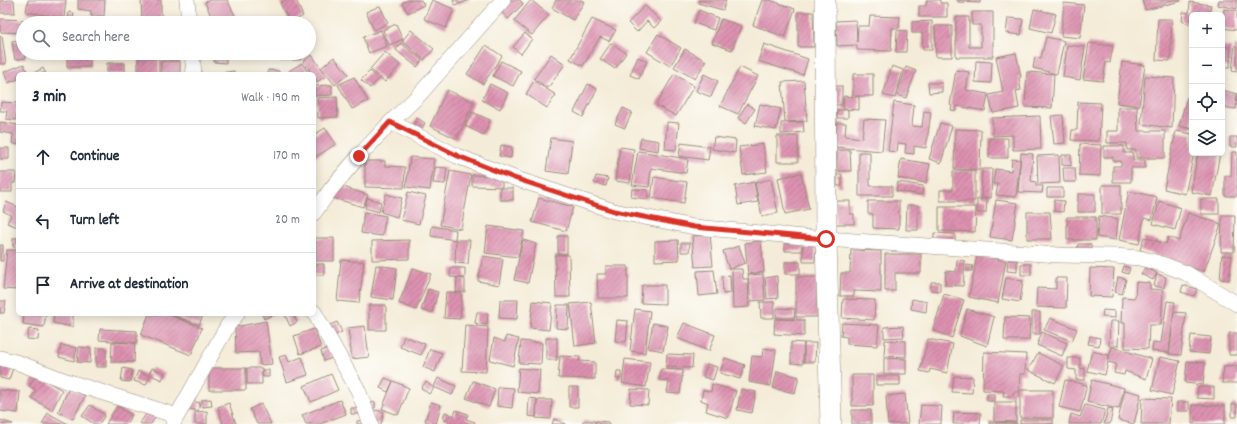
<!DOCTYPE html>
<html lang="en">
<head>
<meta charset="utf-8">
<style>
	body { margin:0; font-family:Dekko,sans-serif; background:#f6f6f7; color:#1f2937 }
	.controls { position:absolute; right:12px; top:12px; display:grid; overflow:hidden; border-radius:6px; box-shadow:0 2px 10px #0003 }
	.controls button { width:36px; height:36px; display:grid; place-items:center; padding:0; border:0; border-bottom:1px solid #e0e1e3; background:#fff; color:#1f2937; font:20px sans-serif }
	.stop { position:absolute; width:12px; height:12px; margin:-9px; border:3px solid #d93025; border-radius:50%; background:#fff }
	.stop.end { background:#d93025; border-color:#fff; box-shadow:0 1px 4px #0008 }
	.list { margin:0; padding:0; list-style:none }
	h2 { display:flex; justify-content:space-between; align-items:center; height:52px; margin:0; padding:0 16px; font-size:17px }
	h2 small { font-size:13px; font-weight:400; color:#747a83 }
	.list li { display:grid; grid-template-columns:26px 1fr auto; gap:12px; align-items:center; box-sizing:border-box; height:64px; padding:0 16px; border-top:1px solid #e0e1e3 }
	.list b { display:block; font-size:15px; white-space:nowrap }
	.list em { font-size:13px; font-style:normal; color:#747a83 }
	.icon { flex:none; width:22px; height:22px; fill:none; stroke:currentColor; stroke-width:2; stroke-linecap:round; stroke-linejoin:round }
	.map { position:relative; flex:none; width:1237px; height:424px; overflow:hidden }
	.search { position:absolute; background:#fff; box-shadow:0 2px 10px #0003; left:16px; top:16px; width:300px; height:44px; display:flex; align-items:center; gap:10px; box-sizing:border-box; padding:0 14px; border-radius:22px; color:#747a83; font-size:15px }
	.panel { position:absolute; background:#fff; box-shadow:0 2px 10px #0003; left:16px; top:72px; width:300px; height:244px; border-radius:6px }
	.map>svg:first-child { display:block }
	.building { fill:url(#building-hatch) }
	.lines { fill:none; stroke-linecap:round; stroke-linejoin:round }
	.street-casing { stroke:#988b7b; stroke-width:16 }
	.secondary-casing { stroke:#988b7b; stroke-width:22 }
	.street { stroke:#fff; stroke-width:15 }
	.secondary { stroke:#fff; stroke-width:21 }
	.route { stroke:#d93025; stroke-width:5 }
</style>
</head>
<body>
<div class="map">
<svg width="1237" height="424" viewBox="0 0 1237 424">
	<defs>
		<pattern id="building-hatch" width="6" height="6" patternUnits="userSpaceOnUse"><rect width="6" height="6" fill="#dd92b0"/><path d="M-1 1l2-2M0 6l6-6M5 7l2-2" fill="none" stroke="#b4778f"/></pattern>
	</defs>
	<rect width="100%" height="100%" fill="#fdfcf7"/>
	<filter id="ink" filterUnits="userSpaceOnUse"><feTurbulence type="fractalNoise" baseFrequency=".025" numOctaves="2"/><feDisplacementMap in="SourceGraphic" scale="8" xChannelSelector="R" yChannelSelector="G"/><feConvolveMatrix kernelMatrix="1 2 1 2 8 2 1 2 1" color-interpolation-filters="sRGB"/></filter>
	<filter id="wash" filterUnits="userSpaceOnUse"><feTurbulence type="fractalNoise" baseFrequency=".012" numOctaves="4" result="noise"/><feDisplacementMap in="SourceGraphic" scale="16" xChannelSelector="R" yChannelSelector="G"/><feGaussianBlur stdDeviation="0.9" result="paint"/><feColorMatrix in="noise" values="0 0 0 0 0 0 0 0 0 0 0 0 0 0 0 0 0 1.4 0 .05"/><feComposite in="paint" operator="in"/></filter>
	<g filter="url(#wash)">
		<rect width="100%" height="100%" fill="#f4ecd8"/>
		<g id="blocks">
			<path class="building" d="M10,0H14L15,13H0V1Z
				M28,0H66L64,18L26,12Z
				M78,0H105L104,16H91V11L78,9Z
				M141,0H161V19H142Z
				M210,0H227L238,21L234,23H214L205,2Z
				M286,0H296L303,16L290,23L280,3Z
				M408,0H421L424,5L408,13L402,3Z
				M432,0L454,9L446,28L424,19Z
				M453,0H470L455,5Z
				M509,0H520L523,4L508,19L500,10Z
				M531,0L549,15L532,35L514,21Z
				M556,0H581L584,2L573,20L552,8Z
				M699,0H726L723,10L698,3Z
				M762,0H770L795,9L785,37L753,25Z
				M927,0H940V3H947V17H919V6H926Z
				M958,0H980V3L958,2Z
				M1142,0H1180L1181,1L1145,10Z
				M1219,0H1237V9L1218,5Z
				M1190,2L1211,5L1209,15H1192V25L1182,21L1183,12L1189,13Z
				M1064,3L1084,5L1080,38L1061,36Z
				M380,6L388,23L374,30L366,12Z
				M645,6L661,21L654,28L647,21L637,32L628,23Z
				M1034,9L1056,14L1051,33L1030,28Z
				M1224,9L1237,11V30L1222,28Z
				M699,10L718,18L714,30L694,23Z
				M69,12L74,13L73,19L68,18Z
				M798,12H813L814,47H798Z
				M972,12H993V57H956V17H969V47H981V25H972Z
				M870,16L900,17L899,28H892L891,51L857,50V45L837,46L836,21L856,20L857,42L858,26H869Z
				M1008,18L1023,19L1021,35L1006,33Z
				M0,19L31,20L30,23H23V33L0,32Z
				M101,19L102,23H76V21Z
				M592,19L616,30L609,41L600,37L583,66L570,59Z
				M721,19L741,26L732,50L712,43Z
				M1158,19H1172L1170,61L1156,60Z
				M932,21V50H923L922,33H912V22Z
				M396,24L403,39L389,45L383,30Z
				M935,26H952V57H936Z
				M381,30L387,46L369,53L363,37Z
				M411,30L434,49L424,60L402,41Z
				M897,30L907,31L906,52H896Z
				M525,33L532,39L521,54L513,47Z
				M658,34L681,48L670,66L647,52Z
				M0,36H2L6,64H0Z
				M1046,37L1064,41L1057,74L1033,68L1035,57L1041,58Z
				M22,40L23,53H25L26,58L15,60L12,41Z
				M401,43L422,60L417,67L396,50Z
				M611,43L626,53L615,69L600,59Z
				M1089,43L1113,46L1110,63L1106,62L1103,81L1083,79Z
				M764,44L808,59L803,75L758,61Z
				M486,45L502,56L483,84L467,74Z
				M1067,45L1085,47L1080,80L1063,77Z
				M1235,45L1237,46V72L1232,71Z
				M1222,47H1231L1230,67H1222Z
				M685,49L706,61L695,79L674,67Z
				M385,52L400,65L385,82L370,69Z
				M214,53H226V63L214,62Z
				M280,53H291V60H280Z
				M292,53H301V60H292Z
				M1016,53L1021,77L1019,78L1021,90L1016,91L1019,108L993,113L989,95L1003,92L996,57Z
				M67,54H90V67H67Z
				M551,54L565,64L548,88L534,79Z
				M312,55L326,76L317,82L314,77V74H312L303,61Z
				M138,57L159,58V74H138Z
				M334,57L348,74L335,85L321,68Z
				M638,57L647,61L639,79L630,75Z
				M161,61H180V74H161Z
				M501,61L521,71L513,86L493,76Z
				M976,61L992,62L991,83L975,82Z
				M1122,62L1145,65L1139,106L1117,103Z
				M107,63H125V74H107Z
				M302,63L309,74H291L289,71Z
				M24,64L28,74H18V79L8,83L4,72Z
				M892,66L903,70L895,98L883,95Z
				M740,67L758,76L738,114L720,106Z
				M906,67L916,71L906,98L897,95Z
				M43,68L46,74H32Z
				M268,70L279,71V74H268Z
				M956,70L969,72L966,90L988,94L985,111L957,106L956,111L951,110L952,106L950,105Z
				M234,71V74H220V73Z
				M370,71L379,79L370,88L361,80Z
				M1027,72L1054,74L1052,108L1025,107Z
				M674,74L694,86L676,116L656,105Z
				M704,74L718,81L711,97L696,91Z
				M853,74H873V96H855L859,97V110L843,109L844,96L853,97Z
				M1145,76L1174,78L1172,128L1141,124Z
				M354,77L368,101L352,109L338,85Z
				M534,81L556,95L547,108L526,94Z
				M804,81L807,121L785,122L782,82Z
				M928,83H942V92L929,93Z
				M490,84L508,93L500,109L482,100Z
				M588,84L597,89L583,117L574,112Z
				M332,85V95L314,96V86Z
				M835,86H842V105H835Z
				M447,90L474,102L457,139L430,126Z
				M1222,90L1237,94L1236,109L1222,107Z
				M337,97L338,117L318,118L317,98Z
				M1187,97L1192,99V129L1179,126Z
				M1,102L17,103L16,120L6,119L7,111H0Z
				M894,102L914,105L912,126L922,127L924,111L931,112L926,148L914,146V154L905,153L906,144L898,143L897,152L888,151Z
				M1078,102L1101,103L1099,141L1071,140L1072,130H1077Z
				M747,104L755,109L746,123L738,118Z
				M760,104L781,109L776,130L755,126Z
				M1118,107H1137L1138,131H1165V158H1136V150H1127V143H1107V131H1118Z
				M623,108L632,112L625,128L615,124Z
				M837,110H848V118H837Z
				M472,112L490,120L484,135L465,126Z
				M1063,115L1065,143L1054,144L1051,116Z
				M1040,116L1041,149L1013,150V135L993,136L992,118Z
				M417,118L425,123L421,130L413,124Z
				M864,119L885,120L882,151L835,147L837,123H846L845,136L862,138Z
				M0,122L18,125V145L12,143L13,134L0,132Z
				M667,122L679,123L676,150L665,149Z
				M803,122L804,132L781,134V123Z
				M940,123L952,126L941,163L929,159Z
				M325,128L336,144L314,158V135Z
				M955,129L981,130L980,170L954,169Z
				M1176,131L1192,134V153H1194L1185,194L1164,189Z
				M777,136H798V162H777Z
				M714,137L736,140L735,153L712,149Z
				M1230,137H1237V147H1230Z
				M551,138L572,141L568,174L546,171Z
				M641,138L659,141L658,151L639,148Z
				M989,138H1008V158H989Z
				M681,143L710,147L708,160L679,156Z
				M763,144L767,172L743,175L739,147Z
				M1080,144L1101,145L1100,176L1079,175Z
				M501,145L512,147L511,158L499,156Z
				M1104,146H1124V153H1133V160H1145V168H1131V182H1113V166H1121V161H1113V157H1104Z
				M620,147L634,149L630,183L615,181Z
				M0,148H9V159H0Z
				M837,150H850L851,171H837Z
				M638,151L688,159L686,173L651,168L649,187L632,185Z
				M859,152H870V186H892V196H859Z
				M1232,152H1237V196H1225V176H1231Z
				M1021,153L1033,154L1031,181L1036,182V186H1043L1042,193L1018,192Z
				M1198,153H1220L1212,196L1191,192Z
				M1059,155L1060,183L1038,184L1037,156Z
				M1062,155H1071V166L1062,165Z
				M410,157L434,159L430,190L406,187Z
				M901,159L930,164L926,183L898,178Z
				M1012,159L1020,160L1016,197L996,195L998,184H993L995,169L1011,171Z
				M365,161H385V166L405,167L404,188L365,187Z
				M435,167L447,168L445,184L433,183Z
				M1063,168H1075L1076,182H1064Z
				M982,169H992L991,198L981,197Z
				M450,171L471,175L461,229L440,225Z
				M953,171H975V201H940V190H953Z
				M0,172H16L15,183H12V192H0Z
				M801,173L809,209L785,214L778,178Z
				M837,174H842V186H837Z
				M472,175L502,176V187L472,186Z
				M596,176L608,178L606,186L594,183Z
				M654,177L687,182L684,203L651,198Z
				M771,179L778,213L762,216L755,183Z
				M754,182L758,202L738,205L735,186Z
				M898,182L923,186L922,195L896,191Z
				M337,185L368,195L363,207L333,198Z
				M1102,185H1121V214H1102Z
				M500,188H513V200H500Z
				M1047,188H1063V197H1047Z
				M632,189L648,190V199L631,197Z
				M1129,191L1157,197L1152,220L1144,218L1139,244L1119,240Z
				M408,192L426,196L419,224L401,220Z
				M386,194L402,198L397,217L381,212Z
				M1078,194H1095V212H1078Z
				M367,198L381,202L379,212L365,208Z
				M539,198L573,207L566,231L532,222Z
				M977,199H987L986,213H977Z
				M1201,199H1219V214H1201Z
				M996,200L1018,203L1012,240L990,237Z
				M1054,200L1064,201L1063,212L1054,211Z
				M835,201H850V214H854V224H835Z
				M868,201H899V229L873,228V214H868Z
				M1159,201L1181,208L1175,230L1153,224Z
				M6,202L18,207V227L7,223L11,215L3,211Z
				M907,205H918V230H906Z
				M939,207H976L975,232L939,231Z
				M364,212L386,216L382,236L361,233Z
				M1027,212H1050L1052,239H1027Z
				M1188,213L1221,224L1204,272L1140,250L1144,237L1166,244L1168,237L1179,241Z
				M1222,215H1235L1234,252H1221Z
				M1099,216L1118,219L1116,240L1097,237Z
				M1067,217H1096V240H1067Z
				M432,226L456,230L455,240L431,236Z
				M488,226L524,231L518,257L485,253Z
				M934,233L955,234V243H934Z
				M710,234L713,266L695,267L692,236Z
				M558,236H567V254H558Z
				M13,238H18V247H13Z
				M315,238H334V261H315Z
				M409,240V259L372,260V241Z
				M456,240H470L468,264L455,263Z
				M523,240L536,244L528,283L514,280Z
				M678,240L679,260L655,261V241Z
				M785,240H803L802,251H785Z
				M761,241L764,272L748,274L745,243Z
				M681,243H690L689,252H681Z
				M803,243L816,244L815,262H803Z
				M1078,244H1091V253H1077Z
				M0,245H3V261H0Z
				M739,246L745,263L729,269L723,251Z
				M7,250H18V290L3,289Z
				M851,250L881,251V292L854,291V296H840L841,273H850Z
				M885,254H921V273H895V291H885Z
				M555,255H569L570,297H556Z
				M977,255L1006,261L998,303L969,297Z
				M1222,255L1232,256L1229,280L1220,279Z
				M483,256L503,259L499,285L478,281Z
				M341,260L364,262L359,303L337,301Z
				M957,260L965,261L963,286L945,285L946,271L956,272Z
				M1008,260H1017V272L1007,271Z
				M785,262H800V274H785Z
				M314,264H324V275H314Z
				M1021,264H1031V275H1021Z
				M376,265L397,268L393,300L371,297Z
				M967,265L973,266L972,271H966Z
				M606,266H628V298H598L597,274H606Z
				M1124,266L1130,268L1128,274L1122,272Z
				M1145,267L1157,273L1153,280L1141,274Z
				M413,268L431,274L416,310L399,303Z
				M451,268H465V278L450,277Z
				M1090,268L1114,269L1112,297L1089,296Z
				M732,269H742L743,279H748L749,307L733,308Z
				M714,270L717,294L699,296L697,271Z
				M763,274L765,300L751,301L748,275Z
				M1157,274L1166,277L1164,288L1154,286Z
				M730,275L731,293L723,294L722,276Z
				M777,276L778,298L767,299L765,278Z
				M796,277H817V317H796Z
				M1118,277L1126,279L1122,294L1115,292Z
				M457,278L465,279V292H456Z
				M1006,278L1023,281L1020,302L1002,299Z
				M1056,278H1067L1066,308L1036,307L1037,288L1056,289Z
				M931,282H940V291L931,290Z
				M1136,282L1150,283V289L1163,290L1161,325H1149L1148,349L1125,348V323H1121L1122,297L1135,298Z
				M642,285H665V304L641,303Z
				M1183,285L1197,289L1194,296L1181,292Z
				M428,289L438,292L432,313L421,310Z
				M446,292L462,293L460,319L444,318Z
				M944,294L964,300L952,338L933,330Z
				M843,299L875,300L874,320L842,318Z
				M912,299L927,302L926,312L911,309Z
				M500,300H518L517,319L499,318Z
				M0,301H6L4,313H0Z
				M533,301L552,303L549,330L530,328Z
				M1167,301L1175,302L1169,353L1152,351L1153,342L1161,343Z
				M591,302L596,343L575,346L570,304Z
				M760,302H774V318H761Z
				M369,305H386V330H369Z
				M557,305H569L568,329L556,328Z
				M777,308L795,309L794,318H776Z
				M635,309L650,311L645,353L630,351Z
				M967,309L994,317L987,346L960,336Z
				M1103,310L1115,311V318L1102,317Z
				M477,312L488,313L487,325L475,323Z
				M1032,312H1040V334H1032Z
				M1174,312L1186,313L1181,355L1169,354Z
				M24,314H46L44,327L23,324Z
				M54,314H73V327L53,323Z
				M149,314H167L202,328L191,355L141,335Z
				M170,314H200L203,315L199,325Z
				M262,314H275L264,319Z
				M287,314H293L297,322L290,326L285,315Z
				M1005,317L1030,318L1029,340H1004Z
				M1050,318L1077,329L1072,341L1044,330Z
				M775,319L804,320V336L774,334Z
				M617,320L628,321L626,342L615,341Z
				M266,321L272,364L260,365L259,352L236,353L235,327Z
				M1110,321H1119L1118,346H1109Z
				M337,322L342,332L335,335L330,325Z
				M653,323L668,326L663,351L648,348Z
				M684,323L715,335L709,351L677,338Z
				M842,323L879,325L877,346L847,344V337L841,336Z
				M465,325L488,327L486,372L462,371Z
				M365,326L369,357L352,359L348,328Z
				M903,326L904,337L884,338V327Z
				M29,329L39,330L38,340L27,339Z
				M100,329L137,331V343L99,340Z
				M314,329L321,347L300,354L294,336Z
				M1042,332L1067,343L1062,356L1037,345Z
				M1229,333H1237V355H1229Z
				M1191,335L1211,337L1209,354L1189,352Z
				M404,336L425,344L421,355L400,347Z
				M506,336L519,339L513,366L490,360L494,338L505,342Z
				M1090,336L1100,338L1099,346L1088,344Z
				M546,338H557V360H546Z
				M928,339L953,344L947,373L930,369L929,373L920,371Z
				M885,340L906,341V357L884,356Z
				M521,341L542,343L541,364L519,363Z
				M112,342L135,343L134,362H111Z
				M791,342L804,343L803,364L791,363Z
				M804,343H816L815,362H804Z
				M61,345L77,348L74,361L59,357Z
				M79,347L91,348L90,363L77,362Z
				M1112,347L1152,359L1146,379L1125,371L1124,375L1114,373L1116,364L1108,362L1105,375L1087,371L1092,351L1109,355L1108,360Z
				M96,348H106V367H96Z
				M328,348L332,358L324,361L321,351Z
				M763,348L776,350L771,386L749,382L752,356L762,357Z
				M430,349L442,353L435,372L423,367Z
				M984,352L1026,354L1025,374H1020L1019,392H1014L1013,396H1003L1004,391L983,390Z
				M1038,353L1064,366L1055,383L1028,370Z
				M667,354L693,355L692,368L666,367Z
				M286,355L289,362L302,357L308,375L287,382L279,357Z
				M560,356L580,357L579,361L595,362V379L558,378Z
				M1160,357L1180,361L1172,395L1152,390Z
				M725,358L745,365L740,379L720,373Z
				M884,358L906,359V374H884Z
				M1068,358H1080V368L1085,369V380H1076V370L1068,369Z
				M625,359L650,362L646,387L622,383Z
				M1187,361L1205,363L1203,385L1185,383Z
				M0,364L13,368L9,380L0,378Z
				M707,364L717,367L713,380L703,377Z
				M1237,366V383H1222L1224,367Z
				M123,368L132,370L130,382L121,381Z
				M152,368L165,373L162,380L149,374Z
				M209,368H246V390H209Z
				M247,368H262V384H247Z
				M519,368L540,370L538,394L517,392Z
				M661,369L683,370L680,394L667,393L669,381L659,380Z
				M262,370H269V377H263Z
				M138,371L150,376L146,385L134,381Z
				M617,371H621V379H616Z
				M777,371L799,377L795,393L773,388Z
				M331,374L338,390L311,402L304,386Z
				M36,375L62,390L52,410L31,398L36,390L29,386Z
				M852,375H873V406H852Z
				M876,376H900V385H876Z
				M954,376L973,377L972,393L952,392Z
				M385,378L393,381L388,392L380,388Z
				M438,378L456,386L452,395L434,387Z
				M1065,380L1087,385L1080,412L1059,407Z
				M1092,380L1124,388L1119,409L1087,402Z
				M393,381L409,388L398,415L382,409Z
				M473,381L495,389L489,407L466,398Z
				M426,382L434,388L429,394L421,388Z
				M712,384L736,391L728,418L706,411L708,403L701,400L703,390L711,392Z
				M498,387L514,388L512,408L497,406Z
				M569,387H578V407H569Z
				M1198,387H1214V399L1197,398Z
				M69,388L85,396L73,419L58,412Z
				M631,389L649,390L648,405L630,404Z
				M741,389L756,392L752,413L737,410Z
				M0,390L20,392L18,413L0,411Z
				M1020,390H1053V418H1020Z
				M1125,390L1141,394L1134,424L1118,420Z
				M905,394L908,424H888L886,396Z
				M987,394H994V401H987Z
				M529,398L537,399L536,417L528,416Z
				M1142,398L1171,399L1169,424H1141Z
				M211,399L212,406L203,407L202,400Z
				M189,400L200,403L198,411L187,408Z
				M340,400L346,414L320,424H306L302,415Z
				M537,400H552L551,419L536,418Z
				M375,402V408L368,409V403Z
				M431,402L441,405L436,424L425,421Z
				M994,402H1016V422L994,421Z
				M1177,402H1189V411H1177Z
				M229,403L236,424H223L218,407Z
				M261,404L271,424H257L250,409Z
				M1232,404H1237V417H1232Z
				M90,405L105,415L99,424H94L82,416Z
				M921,405L942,406L941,424H919Z
				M1085,405L1105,410L1101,424H1069L1071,414L1080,417Z
				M1192,405L1225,406V424H1192Z
				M117,406L132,415L126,424H106Z
				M150,408L158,413L151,424H141L140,423Z
				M351,408H360V414H351Z
				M1108,408L1113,409L1110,424H1104Z
				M375,410L384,412L381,424L372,423Z
				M456,410L468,414L466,419L475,422L474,424H454L443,419L445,412L454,416Z
				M852,410H871V424H852Z
				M207,411V424H195V412Z
				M954,412L981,413L980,424H953Z
				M48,413L68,424H42Z
				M554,419L566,424H552Z
				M0,420L13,424H0Z
				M365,420L366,424H357V421Z
				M1020,420H1053V424H1020Z
				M583,421H595V424H582Z
				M596,421L609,422V424H596Z
				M989,422L1017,423V424H989Z"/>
		</g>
	</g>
	<g filter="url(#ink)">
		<use href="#blocks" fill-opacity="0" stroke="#988b7b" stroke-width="1"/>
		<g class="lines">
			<g class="street-casing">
				<path id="street" d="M187,0L189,23
					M192,53L194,74
					M391,122L457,156L514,178L614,211L694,227L826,239L1059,255L1114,256L1140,258L1162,264L1186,273L1237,304
					M314,213L331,189L359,156L391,122L419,95L503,0
					M314,312L358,390L371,424
					M0,358L19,363L66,381L177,416
					M173,423L228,325L237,314"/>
			</g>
			<g class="secondary-casing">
				<path id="secondary" d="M825,0L826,239L831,424"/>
			</g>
			<use href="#street" class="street"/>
			<use href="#secondary" class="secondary"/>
		</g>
	</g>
	<g class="lines" filter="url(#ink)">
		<path class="route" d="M359,156L390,122L458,156L514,178L614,211L694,227L826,239"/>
	</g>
</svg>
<div class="controls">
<button>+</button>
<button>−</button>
<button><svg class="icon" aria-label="locate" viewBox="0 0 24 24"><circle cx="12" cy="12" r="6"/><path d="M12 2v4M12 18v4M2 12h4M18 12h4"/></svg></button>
<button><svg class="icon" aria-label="layers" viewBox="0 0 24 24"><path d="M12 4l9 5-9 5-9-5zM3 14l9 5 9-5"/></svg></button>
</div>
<div class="stop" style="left:826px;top:239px"></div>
<div class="stop end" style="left:359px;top:156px"></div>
<div class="search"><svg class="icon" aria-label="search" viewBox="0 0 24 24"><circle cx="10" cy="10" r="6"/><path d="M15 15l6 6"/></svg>Search here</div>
<section class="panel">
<h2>3 min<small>Walk · 190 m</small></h2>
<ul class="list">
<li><svg class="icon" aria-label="ahead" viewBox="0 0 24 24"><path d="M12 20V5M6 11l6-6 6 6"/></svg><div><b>Continue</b></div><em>170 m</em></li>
<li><svg class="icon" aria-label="left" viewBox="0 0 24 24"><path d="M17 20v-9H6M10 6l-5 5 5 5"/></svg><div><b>Turn left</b></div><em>20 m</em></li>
<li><svg class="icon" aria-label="arrive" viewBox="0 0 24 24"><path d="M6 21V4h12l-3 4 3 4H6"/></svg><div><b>Arrive at destination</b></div></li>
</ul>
</section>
</div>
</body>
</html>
